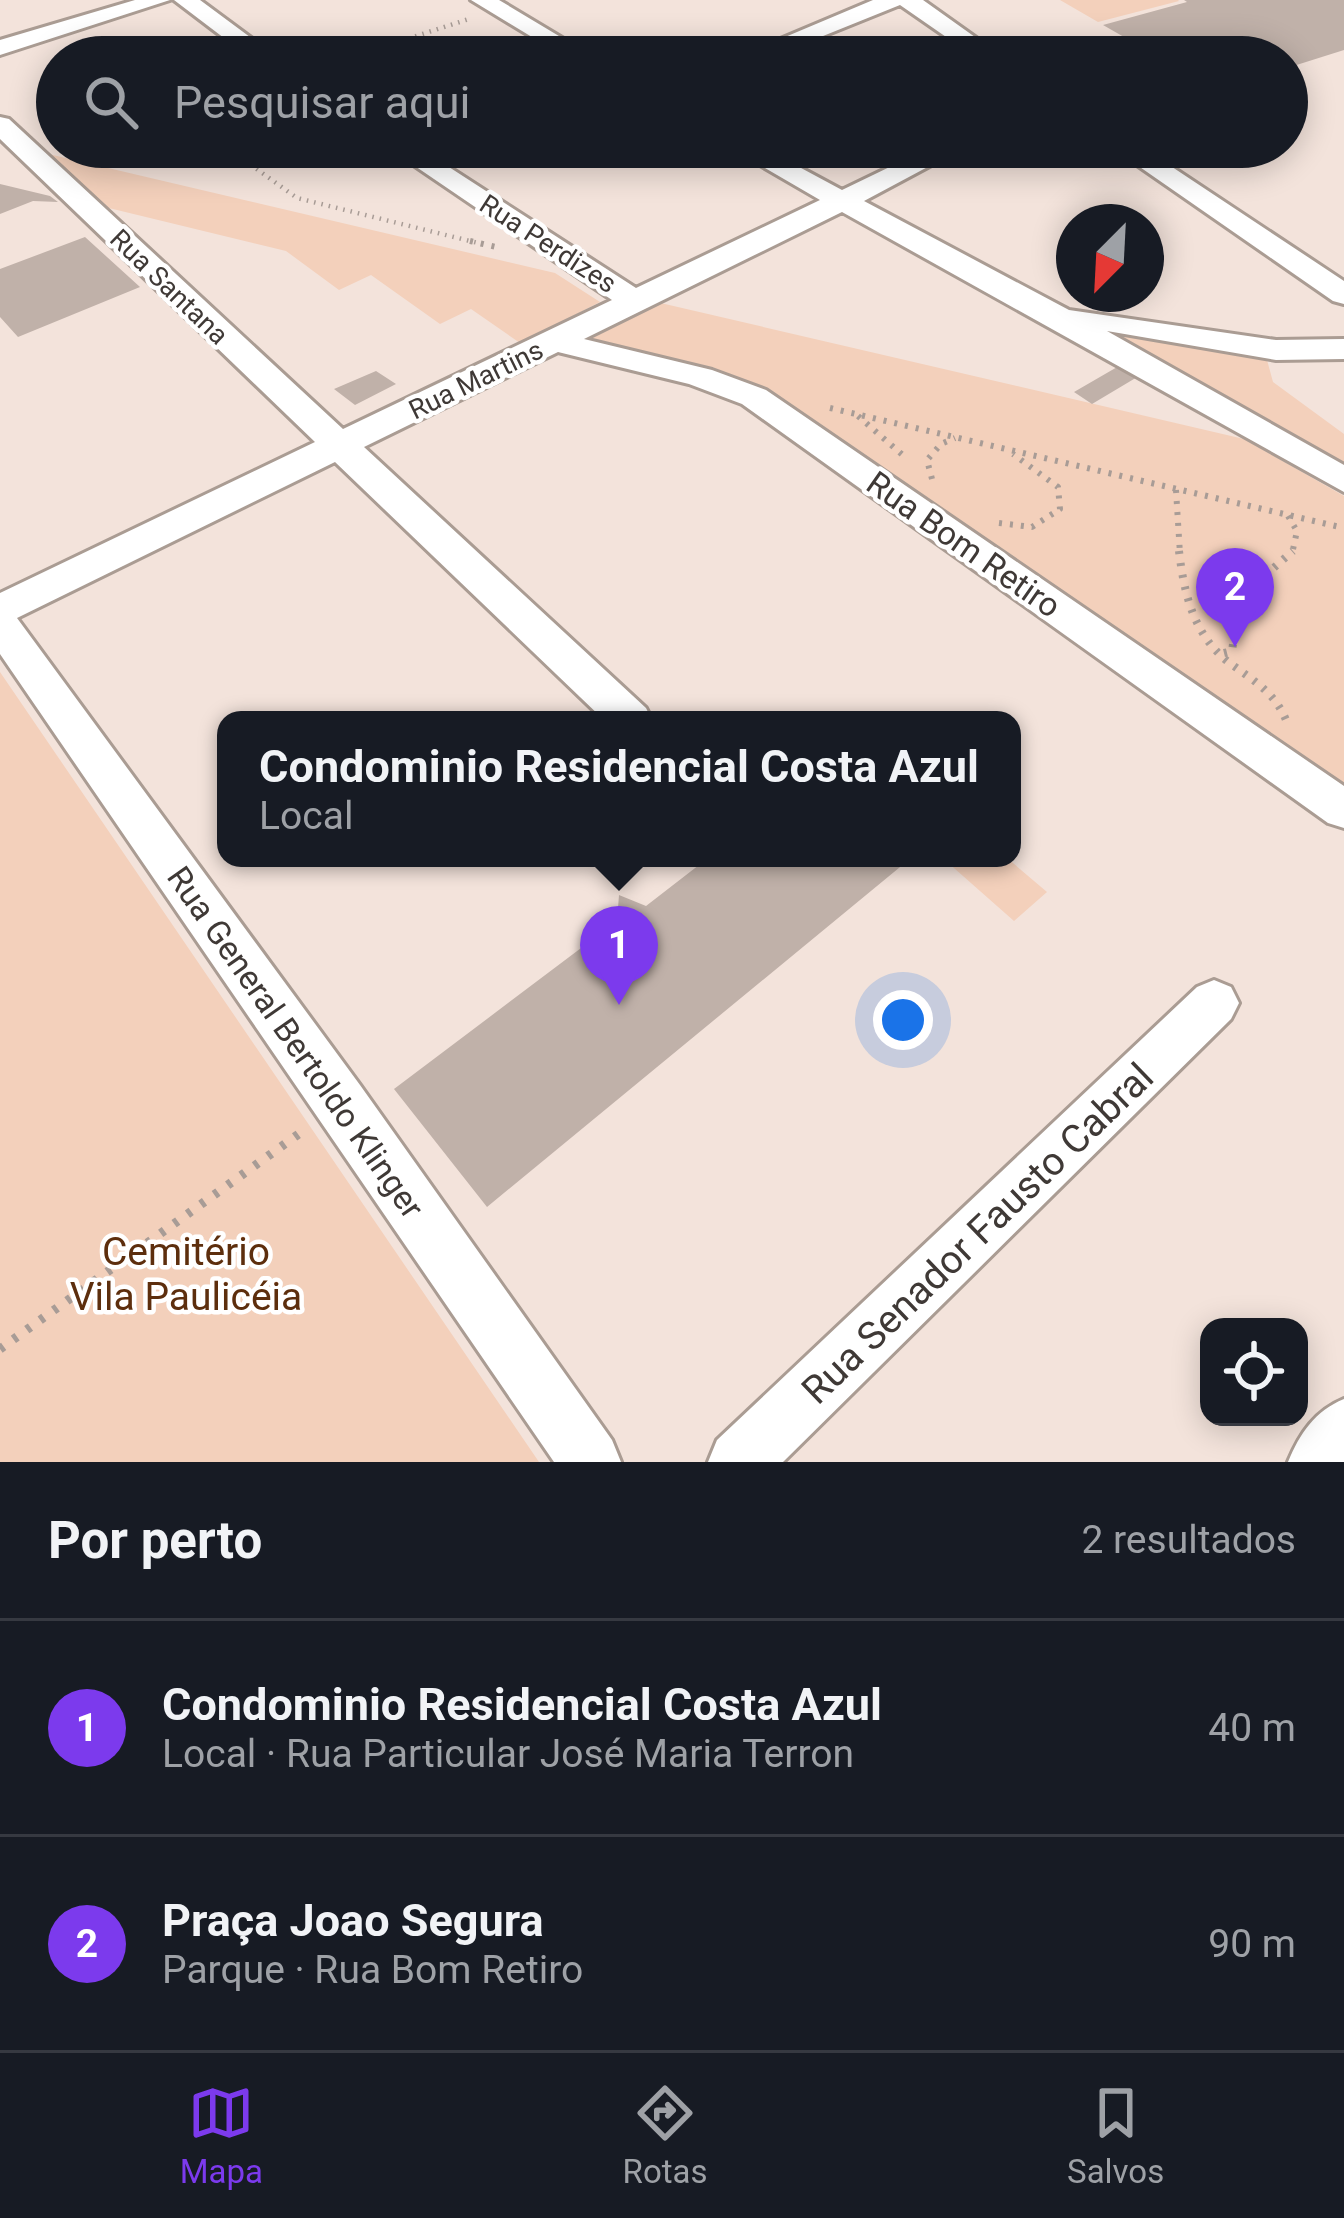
<!DOCTYPE html>
<html lang="pt">
<head>
<meta charset="utf-8">
<style>
	body { margin:0; font-family:Roboto,sans-serif; background:#242831; color:#f1f3f6 }
	.controls { position:absolute; right:36px; bottom:36px; display:grid; overflow:hidden; border-radius:24px; box-shadow:0 6px 30px #0003 }
	.controls button { width:108px; height:108px; display:grid; place-items:center; padding:0; border:0; border-bottom:3px solid #363941; background:#171b24; color:#f1f3f6; font:60px sans-serif }
	.compass { position:absolute; left:1056px; top:204px; width:108px; height:108px; border-radius:50%; background:#171b24; box-shadow:0 6px 30px #0003; rotate:204deg }
	.you { position:absolute; left:903px; top:1020px; width:42px; height:42px; margin:-30px; border:9px solid #fff; border-radius:50%; background:#1a73e8; box-shadow:0 0 0 18px #1a73e833 }
	.badge { display:grid; place-items:center; width:78px; height:78px; border-radius:50%; background:#7c3aed; color:#fff; font-size:39px; font-weight:700 }
	.pin { position:absolute; translate:-50% -99px; filter:drop-shadow(0 3px 6px #0008) }
	.pin::after { content:''; position:absolute; top:63px; width:42px; height:36px; background:inherit; clip-path:polygon(0 0,100% 0,50% 100%) }
	.popup { position:absolute; left:217px; top:711px; width:804px; height:156px; box-sizing:border-box; display:grid; place-content:center; border-radius:24px; background:#171b24; filter:drop-shadow(0 3px 9px #0005); font-size:39px; white-space:nowrap; color:#9ea1a6 }
	.popup b { font-size:45px; color:#f1f3f6 }
	.popup::after { content:''; position:absolute; left:50%; top:100%; margin-left:-24px; border:24px solid transparent; border-top-color:#171b24 }
	.list { margin:0; padding:0; list-style:none }
	h2 { display:flex; justify-content:space-between; align-items:center; height:156px; margin:0; padding:0 48px; font-size:51px }
	h2 small { font-size:39px; font-weight:400; color:#9ea1a6 }
	.list li { display:grid; grid-template-columns:78px 1fr auto; gap:36px; align-items:center; box-sizing:border-box; height:216px; padding:0 48px; border-top:3px solid #363941 }
	.list b { display:block; font-size:45px; white-space:nowrap }
	.list p { margin:0; font-size:39px; white-space:nowrap; color:#9ea1a6 }
	.list em { font-size:39px; font-style:normal; color:#9ea1a6 }
	.icon { flex:none; width:66px; height:66px; fill:none; stroke:currentColor; stroke-width:2; stroke-linecap:round; stroke-linejoin:round }
	.map { position:relative; flex:none; width:1344px; height:1462px; overflow:hidden }
	.search { position:absolute; background:#171b24; box-shadow:0 6px 30px #0003; left:36px; right:36px; top:36px; height:132px; display:flex; align-items:center; gap:30px; box-sizing:border-box; padding:0 42px; border-radius:66px; color:#9ea1a6; font-size:45px }
	.sheet { height:588px; background:#171b24 }
	nav { display:flex; justify-content:space-around; align-items:center; box-sizing:border-box; height:168px; border-top:3px solid #363941; background:#171b24; font-size:33px; color:#9ea1a6 }
	nav a { display:grid; justify-items:center; gap:6px }
	nav .on { color:#7c3aed }
	.map>svg:first-child { display:block }
	.green { fill:#f3d0bb }
	.building { fill:#c0b1a9 }
	.lines { fill:none; stroke-linecap:round; stroke-linejoin:round }
	.minor-casing { stroke:#aa9c93; stroke-width:6 }
	.path-far3 { stroke:#a89c96; stroke-width:4.5; stroke-dasharray:1.5 6; stroke-linecap:butt }
	.path-far2 { stroke:#a89c96; stroke-width:6; stroke-dasharray:3 8; stroke-linecap:butt }
	.path-far1 { stroke:#a89c96; stroke-width:8; stroke-dasharray:3 9; stroke-linecap:butt }
	.path { stroke:#a89c96; stroke-width:9; stroke-dasharray:4.5 12; stroke-linecap:butt }
	.minor { fill:#fff; fill-rule:evenodd }
	.labels { text-anchor:middle; stroke-width:9; stroke-linejoin:round; paint-order:stroke }
	.far-street-label { font-size:27px; fill:#3f3936; stroke:#fff }
	.street-label { font-size:33px; fill:#3f3936; stroke:#fff }
	.near-street-label { font-size:39px; fill:#3f3936; stroke:#fff }
	.near-park-label { font-size:39px; fill:#5d2e0d; stroke:#fff }
</style>
</head>
<body>
<div class="map">
<svg width="1344" height="1462" viewBox="0 0 1344 1462">
	<rect width="100%" height="100%" fill="#f3e3db"/>
	<path class="green" d="M1060,0H1178L1179,1L1098,22Z
		M23,148L555,273L600,302L520,343L471,309L440,324L371,275L339,290L286,251L80,201Z
		M652,301L1244,439L1344,496V799L782,408L570,339Z
		M1073,324L1253,351L1267,360L1273,382L1344,434V479Z
		M0,672L539,1462H0Z
		M950,858H1007L1047,892L1014,921L946,861Z"/>
	<path class="building" d="M1184,0H1344V50L1287,68V57H1159L1103,25L1187,2Z
		M0,184L50,196L58,202L33,201L0,214Z
		M85,237L140,287L18,337L0,317V269Z
		M1131,359L1149,370L1092,404L1074,392Z
		M376,371L396,384L355,405L334,389Z
		M708,858H911L487,1207L394,1089L617,921L619,895L646,906Z"/>
	<g class="lines">
		<g class="minor-casing">
			<path id="minor" d="M135,0H170L0,55V40Z
				M174,0H200L277,57H249Z
				M471,0H499L594,57H565Z
				M873,0H923L1003,57H975L900,5L771,57H738Z
				M0,117L9,119L343,429L612,300L387,147H418L636,288L820,200L729,147H762L842,190L931,147H965L864,201L1069,310L1276,340L1344,339V359L1276,360L1107,331L1344,465V492L842,212L584,339L712,370L766,390L1344,786V828L1328,823L742,404L689,384L558,352L364,447L646,708L652,720H604L335,462L17,618L360,1085L612,1440L621,1462H554L0,654V593L315,442L0,139Z
				M1111,147H1142L1344,281V304L1333,301Z
				M1214,980L1231,987L1239,1003L1231,1019L783,1462H708L717,1440L1197,987Z
				M1344,1399V1462H1288C1300,1433 1315,1411 1344,1399Z"/>
		</g>
		<path class="path-far3" d="M91,45L107,57
			M351,57L469,19
			M226,147L297,198L482,244"/>
		<path class="path-far2" d="M470,241L496,247
			M830,408L1344,528
			M858,416L905,457
			M932,479L927,460L941,444L955,438
			M1176,490L1180,554
			M1288,516L1297,531L1292,554
			M999,523L1032,527L1060,509L1058,487L1013,454"/>
		<path class="path-far1" d="M1179,551C1184,593 1193,633 1227,661C1251,679 1274,691 1286,720
			M1224,653L1232,651L1240,597L1293,551"/>
		<path class="path" d="M0,1349L307,1128"/>
		<use href="#minor" class="minor"/>
	</g>
	<g class="labels">
		<g class="far-street-label">
			<text transform="translate(548 244) rotate(33)" y="9">Rua Perdizes</text>
			<text transform="translate(169 287) rotate(44)" y="9">Rua Santana</text>
			<text transform="translate(476 380) rotate(-26)" y="9">Rua Martins</text>
		</g>
		<g class="street-label">
			<text transform="translate(964 544) rotate(35)" y="12">Rua Bom Retiro</text>
			<text transform="translate(296 1042) rotate(55)" y="12">Rua General Bertoldo Klinger</text>
		</g>
		<g class="near-street-label">
			<text transform="translate(977 1233) rotate(-44)" y="14">Rua Senador Fausto Cabral</text>
		</g>
		<g class="near-park-label">
			<text x="186" y="1265">Cemitério<tspan x="186" dy="45">Vila Paulicéia</tspan></text>
		</g>
	</g>
</svg>
<div class="controls">
<button><svg class="icon" aria-label="locate" viewBox="0 0 24 24"><circle cx="12" cy="12" r="6"/><path d="M12 2v4M12 18v4M2 12h4M18 12h4"/></svg></button>
</div>
<svg class="compass" viewBox="-18 -18 36 36"><path d="M0-13l5 13h-10z" fill="#e53935"/><path d="M0 13l5-13h-10z" fill="#9ea1a6"/></svg>
<div class="you"></div>
<div class="pin badge" style="left:619px;top:1005px">1</div>
<div class="popup"><b>Condominio Residencial Costa Azul</b>Local</div>
<div class="pin badge" style="left:1235px;top:647px">2</div>
<div class="search"><svg class="icon" aria-label="search" viewBox="0 0 24 24"><circle cx="10" cy="10" r="6"/><path d="M15 15l6 6"/></svg>Pesquisar aqui</div>
</div>
<section class="sheet">
<h2>Por perto<small>2 resultados</small></h2>
<ul class="list">
<li><span class="badge">1</span><div><b>Condominio Residencial Costa Azul</b><p>Local · Rua Particular José Maria Terron</p></div><em>40 m</em></li>
<li><span class="badge">2</span><div><b>Praça Joao Segura</b><p>Parque · Rua Bom Retiro</p></div><em>90 m</em></li>
</ul>
</section>
<nav>
<a class="on"><svg class="icon" aria-label="map" viewBox="0 0 24 24"><path d="M3 6l6-2 6 2 6-2v14l-6 2-6-2-6 2zM9 4v14M15 6v14"/></svg>Mapa</a>
<a><svg class="icon" aria-label="directions" viewBox="0 0 24 24"><path d="M12 3l9 9-9 9-9-9zM9 14v-3h6M13 9l2 2-2 2"/></svg>Rotas</a>
<a><svg class="icon" aria-label="saved" viewBox="0 0 24 24"><path d="M7 4h10v16l-5-4-5 4z"/></svg>Salvos</a>
</nav>
</body>
</html>
